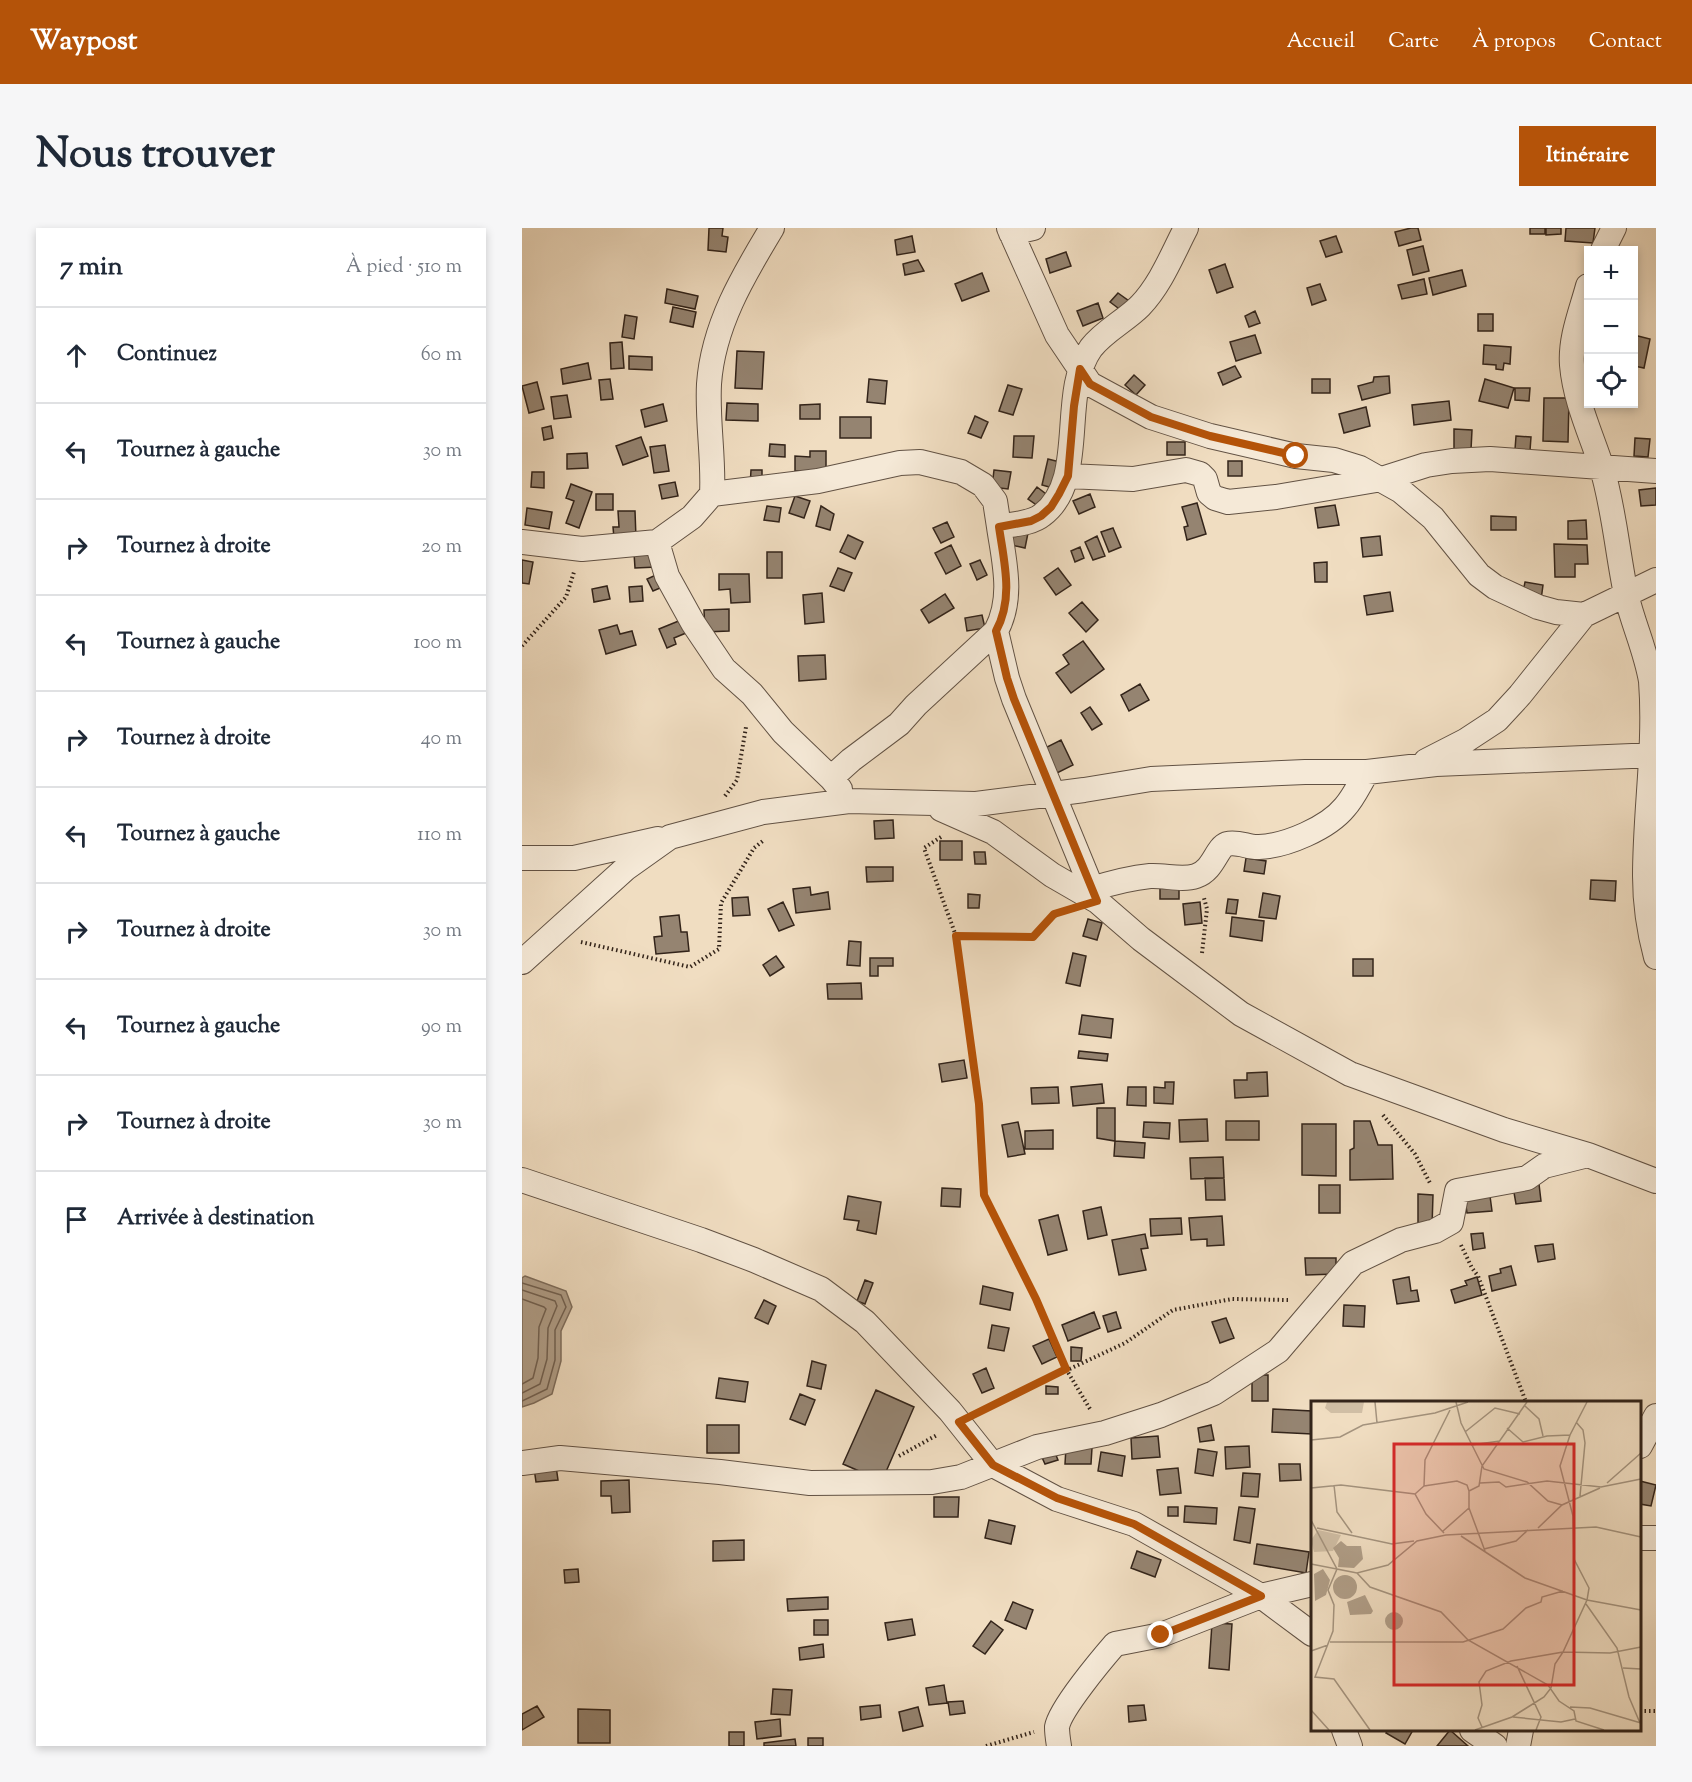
<!DOCTYPE html>
<html lang="fr">
<head>
<meta charset="utf-8">
<style>
	body { margin:0; font-family:"Sorts Mill Goudy",serif; background:#f6f6f7; color:#1f2937 }
	.controls { position:absolute; right:18px; top:18px; display:grid; overflow:hidden; border-radius:0px; box-shadow:0 3px 9px #0003 }
	.controls button { width:54px; height:54px; display:grid; place-items:center; padding:0; border:0; border-bottom:2px solid #e0e1e3; background:#fff; color:#1f2937; font:30px sans-serif }
	.stop { position:absolute; width:18px; height:18px; margin:-14px; border:4px solid #b45309; border-radius:50%; background:#fff }
	.stop.end { background:#b45309; border-color:#fff; box-shadow:0 2px 6px #0008 }
	.list { margin:0; padding:0; list-style:none }
	h2 { display:flex; justify-content:space-between; align-items:center; height:78px; margin:0; padding:0 24px; font-size:26px }
	h2 small { font-size:20px; font-weight:400; color:#747a83 }
	.list li { display:grid; grid-template-columns:39px 1fr auto; gap:18px; align-items:center; box-sizing:border-box; height:96px; padding:0 24px; border-top:2px solid #e0e1e3 }
	.list b { display:block; font-size:22px; white-space:nowrap }
	.list em { font-size:20px; font-style:normal; color:#747a83 }
	.icon { flex:none; width:33px; height:33px; fill:none; stroke:currentColor; stroke-width:2; stroke-linecap:round; stroke-linejoin:round }
	.map { position:relative; flex:none; width:1134px; height:1518px; overflow:hidden; border-radius:0px }
	header { display:flex; align-items:center; gap:36px; box-sizing:border-box; height:84px; padding:0 30px; background:#b45309; color:#fff }
	header strong { font-size:28px }
	nav { display:flex; gap:33px; margin-inline-start:auto; font-size:21px }
	.intro { display:flex; align-items:center; justify-content:space-between; box-sizing:border-box; height:144px; padding:0 36px }
	h1 { margin:0; font-size:42px }
	.button { padding:15px 27px; border-radius:0px; background:#b45309; color:#fff; font-size:21px; font-weight:700 }
	main { display:flex; gap:36px; padding:0 36px }
	aside { flex:1; background:#fff; border-radius:0px; box-shadow:0 3px 9px #0003 }
	.map>svg:first-child { display:block }
	.water { fill:#b09e88; stroke:#7e6d5c; stroke-width:1.5 }
	.lines { fill:none; stroke-linecap:round; stroke-linejoin:round }
	.shore { stroke:#726151; stroke-width:1.5 }
	.building { fill:#958471; stroke:#33241a; stroke-width:1.5 }
	.street-casing { stroke:#625244; stroke-width:26 }
	.path { stroke:#33241a; stroke-width:4; stroke-dasharray:1.5 3; stroke-linecap:butt }
	.street { stroke:#f5e9d7; stroke-width:24 }
	.route { stroke:#b45309; stroke-width:8 }
	.inset-road { fill:none; stroke:#a4937e; stroke-width:1.5 }
	.view { fill:#d62828; fill-opacity:0.15; stroke:#d62828; stroke-width:3 }
	.inset-edge { fill:none; stroke:#33241a; stroke-width:3 }
</style>
</head>
<body>
<header>
<strong>Waypost</strong>
<nav><a>Accueil</a><a>Carte</a><a>À propos</a><a>Contact</a></nav>
</header>
<div class="intro"><h1>Nous trouver</h1><a class="button">Itinéraire</a></div>
<main>
<aside>
<h2>7 min<small>À pied · 510 m</small></h2>
<ul class="list">
<li><svg class="icon" aria-label="ahead" viewBox="0 0 24 24"><path d="M12 20V5M6 11l6-6 6 6"/></svg><div><b>Continuez</b></div><em>60 m</em></li>
<li><svg class="icon" aria-label="left" viewBox="0 0 24 24"><path d="M17 20v-9H6M10 6l-5 5 5 5"/></svg><div><b>Tournez à gauche</b></div><em>30 m</em></li>
<li><svg class="icon" aria-label="right" viewBox="0 0 24 24"><path d="M7 20v-9h11M14 6l5 5-5 5"/></svg><div><b>Tournez à droite</b></div><em>20 m</em></li>
<li><svg class="icon" aria-label="left" viewBox="0 0 24 24"><path d="M17 20v-9H6M10 6l-5 5 5 5"/></svg><div><b>Tournez à gauche</b></div><em>100 m</em></li>
<li><svg class="icon" aria-label="right" viewBox="0 0 24 24"><path d="M7 20v-9h11M14 6l5 5-5 5"/></svg><div><b>Tournez à droite</b></div><em>40 m</em></li>
<li><svg class="icon" aria-label="left" viewBox="0 0 24 24"><path d="M17 20v-9H6M10 6l-5 5 5 5"/></svg><div><b>Tournez à gauche</b></div><em>110 m</em></li>
<li><svg class="icon" aria-label="right" viewBox="0 0 24 24"><path d="M7 20v-9h11M14 6l5 5-5 5"/></svg><div><b>Tournez à droite</b></div><em>30 m</em></li>
<li><svg class="icon" aria-label="left" viewBox="0 0 24 24"><path d="M17 20v-9H6M10 6l-5 5 5 5"/></svg><div><b>Tournez à gauche</b></div><em>90 m</em></li>
<li><svg class="icon" aria-label="right" viewBox="0 0 24 24"><path d="M7 20v-9h11M14 6l5 5-5 5"/></svg><div><b>Tournez à droite</b></div><em>30 m</em></li>
<li><svg class="icon" aria-label="arrive" viewBox="0 0 24 24"><path d="M6 21V4h12l-3 4 3 4H6"/></svg><div><b>Arrivée à destination</b></div></li>
</ul>
</aside>
<div class="map">
<svg width="1134" height="1518" viewBox="0 0 1134 1518">
	<rect width="100%" height="100%" fill="#f0ddc1"/>
	<filter id="stains"><feTurbulence type="fractalNoise" baseFrequency=".00333" numOctaves="4"/><feColorMatrix values="0 0 0 0 .2 0 0 0 0 .09 0 0 0 0 .02 0 0 0 .5 -.17"/></filter>
	<radialGradient id="worn" r=".72"><stop offset=".6" stop-color="#630" stop-opacity="0"/><stop offset="1" stop-color="#630" stop-opacity=".3"/></radialGradient>
	<path class="water" d="M3,1048L44,1063L50,1079L39,1103V1133L30,1166L12,1175L0,1179V1050Z"/>
	<g class="lines">
		<path class="shore" d="M0,1055L39,1067L44,1079L33,1102V1132L25,1161L0,1173
			M0,1062L33,1073L35,1078L26,1100L25,1131L18,1156L0,1165
			M0,1071L22,1079L24,1081L17,1099L16,1130L11,1150L0,1156"/>
	</g>
	<path class="building" d="M187,0H201L200,8L206,9L204,24L186,22Z
		M889,0H896L899,12L877,18L873,4Z
		M1008,0H1023V6H1008Z
		M1024,0H1039V6L1024,7Z
		M1044,0H1073L1071,15L1043,13Z
		M390,8L393,24L375,27L373,12Z
		M814,8L820,24L804,29L798,13Z
		M901,18L907,43L891,47L885,22Z
		M544,24L549,38L528,45L524,31Z
		M396,32L402,43L383,47L381,36Z
		M703,36L711,59L695,65L687,42Z
		M940,42L944,58L911,67L907,50Z
		M460,45L467,63L440,73L433,56Z
		M902,51L905,66L880,71L876,57Z
		M798,56L804,72L790,77L785,60Z
		M145,61L176,68L173,81L143,75Z
		M596,65L607,73L600,83L588,74Z
		M576,75L581,90L561,98L555,83Z
		M151,79L174,84L171,99L148,94Z
		M733,83L738,95L727,99L723,88Z
		M956,86H971V103H956Z
		M103,87L115,89L112,111L100,109Z
		M733,107L739,125L714,133L708,114Z
		M1112,107L1128,111L1122,140L1112,138Z
		M100,114L102,140L89,141L88,115Z
		M962,117L989,119L988,136L982,135L981,142L974,141V137L961,136Z
		M215,123L242,124L240,161L213,160Z
		M107,128L130,129V142L107,141Z
		M66,135L69,151L41,156L39,141Z
		M713,138L719,149L701,157L696,145Z
		M612,147L623,157L614,167L603,157Z
		M867,148L868,165L840,172L836,158L851,154L852,149Z
		M88,151L91,171L79,172L77,152Z
		M347,151L365,153L363,176L345,174Z
		M790,151H808V165H790Z
		M963,151L992,160L986,180L957,173Z
		M15,154L22,181L7,185L0,158Z
		M486,157L500,161L491,187L477,183Z
		M993,160H1008L1007,173L993,172Z
		M45,167L49,189L32,191L29,169Z
		M1022,170H1047L1046,214L1021,213Z
		M927,173L929,192L892,197L890,177Z
		M205,175L236,176V193L204,192Z
		M141,176L145,193L123,199L119,182Z
		M298,176V191H278V177Z
		M844,179L848,198L822,205L817,186Z
		M453,188L466,194L459,210L446,205Z
		M318,189H349V210H318Z
		M29,198L31,210L22,212L20,200Z
		M932,201L950,202L949,222H932Z
		M492,208H512L510,230L491,229Z
		M994,208L1009,209L1007,236L992,235Z
		M119,209L126,228L101,237L94,218Z
		M1113,210L1128,211L1126,229L1112,228Z
		M645,214H663V227H645Z
		M248,216L263,217V229L247,228Z
		M143,217L147,243L132,245L128,219Z
		M288,223H304V243H273V228L288,229Z
		M65,225L66,240L45,241V226Z
		M526,231L538,234L531,260L520,257Z
		M706,233H720V248H706Z
		M229,242H240V260L228,259Z
		M472,242L489,244L486,261L470,259Z
		M10,244H22V260L9,259Z
		M153,254L156,268L140,271L137,257Z
		M49,256L70,264L57,300L44,295L52,273L44,270Z
		M515,259L524,266L516,278L506,271Z
		M1134,260V277L1119,278L1117,262Z
		M74,266H91V282H74Z
		M568,266L573,279L557,286L551,273Z
		M273,268L288,273L282,290L267,285Z
		M675,275L684,306L665,312L662,299L666,298L660,279Z
		M813,277L817,297L796,300L793,280Z
		M245,278L259,280L257,294L242,292Z
		M299,278L312,286L308,302L294,298Z
		M5,280L30,284L27,301L3,297Z
		M96,283H113L114,310H92L91,299H97Z
		M969,288L994,289V302H969Z
		M1064,292L1065,311H1046V293Z
		M425,294L432,309L419,315L411,300Z
		M591,300L599,319L587,324L579,304Z
		M491,302L506,305L503,320L489,317Z
		M326,307L341,314L333,331L318,324Z
		M575,308L583,328L571,332L563,314Z
		M858,308L860,327L841,329L839,310Z
		M1032,316L1065,317L1066,336H1053V349H1033Z
		M429,317L439,338L424,346L413,325Z
		M558,319L562,330L553,334L549,323Z
		M134,324L135,339L113,340L112,325Z
		M245,324H260V350H245Z
		M0,332L11,334L7,356L0,355Z
		M458,332L465,347L455,352L448,336Z
		M805,334V354H793L792,335Z
		M316,340L330,345L322,363L308,358Z
		M536,340L549,357L534,367L522,350Z
		M136,346L143,358L131,363L125,351Z
		M197,346H227L228,374L209,375L208,361L197,362Z
		M1003,354L1021,357L1019,372L1000,369Z
		M85,358L88,371L72,374L70,361Z
		M120,358L121,373L108,374L107,359Z
		M868,364L871,383L845,387L842,368Z
		M300,365L302,394L283,396L281,367Z
		M423,366L432,380L407,395L399,382Z
		M560,374L576,392L564,404L547,385Z
		M207,381V403L183,404L182,382Z
		M460,387L463,400L445,403L443,390Z
		M159,392L164,405L152,410L154,416L145,420L137,401Z
		M95,397L98,406L110,403L114,417L84,426L77,402Z
		M561,413L582,441L549,465L534,445L547,436L541,427Z
		M303,427L304,451L277,453L276,428Z
		M618,456L627,472L607,483L599,467Z
		M568,479L580,496L570,502L559,485Z
		M539,512L551,537L531,547L519,522Z
		M371,592L372,610L353,611L352,593Z
		M418,613H440V632H418Z
		M452,624H463L464,636H453Z
		M724,630L744,633L742,646L722,643Z
		M344,639H371V653L345,654Z
		M1069,652L1094,653L1093,673L1068,671Z
		M638,656H657V671H638Z
		M288,659L289,667L306,664L308,681L274,685L271,661Z
		M741,665L758,668L754,691L737,689Z
		M446,666L458,667L457,680H446Z
		M226,669L228,687L211,688L210,670Z
		M706,671L716,672L714,686L704,685Z
		M261,674L272,697L257,703L246,681Z
		M678,674L680,695L663,697L661,676Z
		M157,687L159,704H165L167,723L134,726L132,709L140,708L138,689Z
		M710,689L742,693L740,713L708,708Z
		M566,691L580,695L575,712L561,708Z
		M327,713L339,714L338,738L325,737Z
		M551,725L564,728L558,758L544,755Z
		M254,728L262,739L248,748L241,737Z
		M348,730H371V738H356V748H348Z
		M831,731H851V748H831Z
		M339,755L340,771H306L305,756Z
		M560,787L591,791L589,810L557,806Z
		M557,823L586,826L585,833L556,830Z
		M442,832L445,850L420,854L417,836Z
		M745,844L746,868L713,870L712,852H725V845Z
		M643,854H652L651,876L632,875V859L643,860Z
		M580,856L582,875L551,878L549,859Z
		M536,859L537,875L510,876L509,860Z
		M606,859H624V878L605,877Z
		M575,880H593V913L575,910Z
		M685,891L686,913L658,914L657,892Z
		M704,893H737V912H704Z
		M832,893H848L856,917H870L871,951L828,952V922L832,920Z
		M496,894L503,926L486,929L480,897Z
		M622,894L648,895L647,911L621,909Z
		M780,896H814V948L780,947Z
		M531,902V921H503V903Z
		M593,913L623,915L622,930L592,928Z
		M701,929L702,950L669,951L668,930Z
		M683,950H702L703,972H684Z
		M1017,956L1019,973L994,976L991,959Z
		M797,957H818V985H797Z
		M420,960L439,961L438,979L419,978Z
		M896,966L911,967L910,999H896Z
		M326,968L359,974L354,1006L335,1002L337,993L322,991Z
		M968,968L970,983L945,985L943,971Z
		M579,979L585,1007L566,1011L561,983Z
		M536,987L545,1022L526,1027L517,992Z
		M700,988L702,1017L685,1018V1011L669,1012L667,990Z
		M659,990L660,1006L629,1008L628,991Z
		M961,1005L963,1020L951,1022L949,1006Z
		M623,1006L626,1020L619,1021L624,1042L597,1047L590,1012Z
		M1031,1016L1033,1031L1016,1034L1013,1018Z
		M783,1030H814V1046L784,1047Z
		M989,1038L994,1057L970,1063L967,1048L979,1045L978,1041Z
		M887,1049L889,1063L895,1062L897,1073L875,1076L871,1052Z
		M955,1049L960,1067L933,1075L929,1062L945,1057L943,1053Z
		M343,1052L351,1055L343,1076L335,1073Z
		M461,1058L491,1065L488,1082L458,1076Z
		M242,1072L254,1078L246,1096L233,1090Z
		M822,1077L843,1078L842,1099L821,1098Z
		M572,1084L578,1100L546,1113L540,1097Z
		M594,1084L599,1100L586,1104L581,1088Z
		M704,1090L712,1110L698,1115L690,1094Z
		M470,1097L487,1100L482,1123L466,1120Z
		M527,1111L535,1129L520,1136L511,1118Z
		M549,1119L560,1120L559,1133H549Z
		M290,1133L304,1137L299,1161L285,1158Z
		M464,1140L472,1160L460,1165L451,1146Z
		M730,1147H746V1173H730Z
		M197,1150L226,1154L223,1174L194,1170Z
		M524,1158L536,1159V1166H524Z
		M354,1162L392,1179L360,1253L321,1236Z
		M278,1166L293,1172L283,1197L268,1191Z
		M751,1181L790,1183V1206L750,1204Z
		M185,1197H217V1225H185Z
		M689,1197L692,1212L678,1214L676,1200Z
		M636,1208L638,1229L610,1231L609,1210Z
		M727,1218L728,1239L704,1241L703,1219Z
		M544,1219L570,1220L569,1236H543Z
		M531,1220L536,1232L523,1236L518,1225Z
		M676,1221L695,1224L691,1248L673,1245Z
		M579,1224L603,1228L600,1248L576,1243Z
		M757,1236H778L779,1252L758,1253Z
		M34,1238L36,1252L14,1254L12,1240Z
		M656,1240L659,1265L638,1267L635,1242Z
		M721,1245L738,1246L736,1269L719,1268Z
		M107,1252L108,1284L90,1285L89,1268H79V1253Z
		M1118,1253L1134,1257L1129,1278L1118,1276Z
		M412,1269H437L436,1289H412Z
		M663,1278L695,1280L694,1296L662,1294Z
		M646,1279H656V1288H646Z
		M717,1279L733,1281L728,1315L712,1312Z
		M467,1292L493,1298L489,1316L463,1310Z
		M222,1312V1332L191,1333V1313Z
		M735,1316L787,1324L784,1345L732,1336Z
		M615,1323L639,1332L633,1349L609,1340Z
		M56,1341L57,1354L43,1355L42,1342Z
		M306,1369V1381L266,1383L265,1371Z
		M491,1374L511,1382L504,1401L483,1392Z
		M390,1391L393,1407L366,1412L363,1395Z
		M292,1392H306V1407H292Z
		M469,1393L481,1402L463,1426L451,1418Z
		M690,1395L710,1396L707,1442L687,1440Z
		M301,1416L302,1429L278,1432L277,1420Z
		M422,1457L425,1475L407,1477L404,1460Z
		M251,1461L270,1462L268,1487L249,1486Z
		M441,1473L443,1485L428,1487L426,1474Z
		M358,1477L359,1489L339,1492L338,1479Z
		M622,1477L624,1492L607,1494L606,1478Z
		M15,1478L22,1489L0,1502V1486Z
		M396,1479L401,1498L381,1503L377,1484Z
		M56,1481L88,1482V1515H56Z
		M258,1491L259,1508L235,1511L233,1494Z
		M866,1502H891L883,1516L864,1505Z
		M928,1502L946,1518H915Z
		M207,1504H222V1518H207Z
		M286,1510H301V1518H286Z
		M273,1511L274,1518H242V1515Z"/>
	<g class="lines">
		<g class="street-casing">
			<path id="street" d="M487,0L535,107L568,156L629,189L688,208L774,228L812,232L838,240L879,263L911,290L957,347L973,359L1016,379L1034,384L1062,387
				M489,5L511,0
				M1081,22L1092,0
				M1066,58C1059,84 1048,110 1050,137C1053,172 1068,204 1079,237C1092,279 1095,323 1104,366C1111,396 1124,423 1129,453C1134,518 1123,583 1123,648C1123,675 1127,703 1134,729
				M546,248L611,251L664,242L678,246L683,251L687,265L693,270L706,274L754,269L860,251L904,237L930,233L968,231L1134,243
				M190,266L296,253L378,235L398,234L439,244L461,257L473,273L477,299
				M0,314L60,321L135,314L145,348L171,395L202,441L230,466L261,504L309,550L318,561
				M135,314L170,289L190,266C192,230 185,193 187,156C191,98 221,48 250,0
				M474,403L485,450L492,471L575,673
				M904,533L943,513L975,492L998,467L1062,387L1134,352
				M309,550L329,532L377,496L394,477L474,403C492,370 482,333 477,299C490,296 509,296 520,287C567,252 536,166 569,120C582,103 603,93 618,78C639,56 650,27 664,0
				M419,581L471,604L530,647L575,673L619,711L719,786L828,846L982,902L1066,927L1134,953
				M0,630H52L136,611
				M570,661C589,655 608,650 628,648C643,647 660,653 674,648C692,642 694,620 705,616C716,613 727,620 737,619C764,618 806,600 823,579C832,569 838,555 845,544
				M0,734L103,641L148,609L241,584L327,573L454,576L562,562L629,551L783,544H845L914,536L1134,527
				M0,952L179,1012L232,1032L299,1061L343,1094L428,1183L471,1237L535,1271L612,1296L739,1368L790,1406
				M1118,1218L1134,1188
				M0,1235L38,1230L198,1244L288,1255L410,1254L439,1249L515,1219L583,1205L639,1187L692,1165L756,1123L831,1035L879,1012L913,1003L929,994L935,963L1005,950L1022,938L1066,927
				M1118,1310H1134
				M822,1502L828,1518
				M950,1502L973,1518
				M537,1518C536,1512 535,1505 535,1499C538,1481 580,1431 593,1416L639,1407L739,1368L790,1356
				M996,1518L999,1502"/>
		</g>
		<path class="path" d="M0,418L44,369L52,344
			M203,568L215,552L224,499
			M419,609L402,620L434,708L457,876L462,967L514,1071L544,1141L568,1181
			M434,708L511,709L527,691L542,683
			M59,714L168,739L197,721L199,675L232,620L242,612
			M680,725L685,681L682,670
			M861,887L893,926L909,957
			M939,1017L950,1040L956,1048L1004,1174
			M458,1183L603,1115L651,1082L710,1071L766,1072
			M377,1228L415,1207
			M1118,1483H1134
			M464,1518L512,1504"/>
		<use href="#street" class="street"/>
	</g>
	<g class="lines">
		<path class="route" d="M639,1407L739,1368L612,1296L535,1270L471,1237L437,1194L544,1141L514,1071L462,967L457,876L434,708L511,709L532,686L575,673L492,471L485,450L474,403C492,370 482,334 477,299L509,293L519,288L529,279L537,266L546,248L552,178L558,141L568,156L629,189L688,208L774,228"/>
	</g>
	<g transform="translate(789 1173)">
		<rect width="330" height="330" fill="#f0ddc1"/>
		<path d="M16,1H53L51,12H20L14,7ZM7,129L30,134L22,150L3,151L0,139Z" fill="#d0bea5"/>
		<path d="M30,140L36,145H50L52,158L43,167L27,166L28,157L22,147ZM12,168L19,179L15,194L4,200L3,173ZM22 186a12 12 0 1 1 24 0a12 12 0 1 1-24 0ZM54,194L62,210L60,213L39,214L36,201ZM74 220a9 9 0 1 1 18 0a9 9 0 1 1-18 0Z" fill="#b09e88"/>
		<path class="inset-road" d="M64,1L66,22M145,1L150,22L173,68L216,81L237,100L251,104M214,5L228,18L232,35M265,21L272,29L274,42L269,95M196,27L212,41L236,35L259,34M154,31L184,7L209,13M0,39L29,36L52,24L124,12L157,1M160,44L189,40M169,82L188,81L195,86L236,80L290,86L330,78M296,82L330,52M23,84L26,111L41,132M113,85L146,80L156,84L158,90M0,87L30,84L104,93L115,113L133,132M104,93L113,85L114,59L139,9M158,107L174,150M0,119L26,168L46,172L77,164L106,140L135,134L285,126L330,136M6,127L81,143L103,140M227,127L251,104L289,87M132,130L158,107V90L168,85L171,65L216,1M150,135L214,177L276,199L330,209M173,148L205,140L217,129M0,163L26,168L17,189L23,204L22,230L4,276L23,278L59,329M46,172L59,186L130,211L157,239L237,284L248,300L263,310L265,320L293,329M275,203L306,247L318,296L329,322M19,241H152L192,228L215,207L230,201L231,196L252,190M0,250L17,244M206,265L230,316L225,329M312,267L330,268M259,306L279,307L330,322M0,309L18,329M202,316L250,321L264,318M171,326L167,317L171,304L168,281L175,270L200,260L252,251L276,199L278,187L263,158L262,115L249,65L259,34L276,1M164,329L201,316L233,296L240,287L244,263L252,251L299,252L330,246"/>
		<path class="view" d="M83,43H263V284H83Z"/>
		<rect width="330" height="330" class="inset-edge"/>
	</g>
	<rect width="100%" height="100%" filter="url(#stains)"/>
	<rect width="100%" height="100%" fill="url(#worn)"/>
</svg>
<div class="controls">
<button>+</button>
<button>−</button>
<button><svg class="icon" aria-label="locate" viewBox="0 0 24 24"><circle cx="12" cy="12" r="6"/><path d="M12 2v4M12 18v4M2 12h4M18 12h4"/></svg></button>
</div>
<div class="stop" style="left:774px;top:228px"></div>
<div class="stop end" style="left:639px;top:1407px"></div>
</div>
</main>
</body>
</html>
